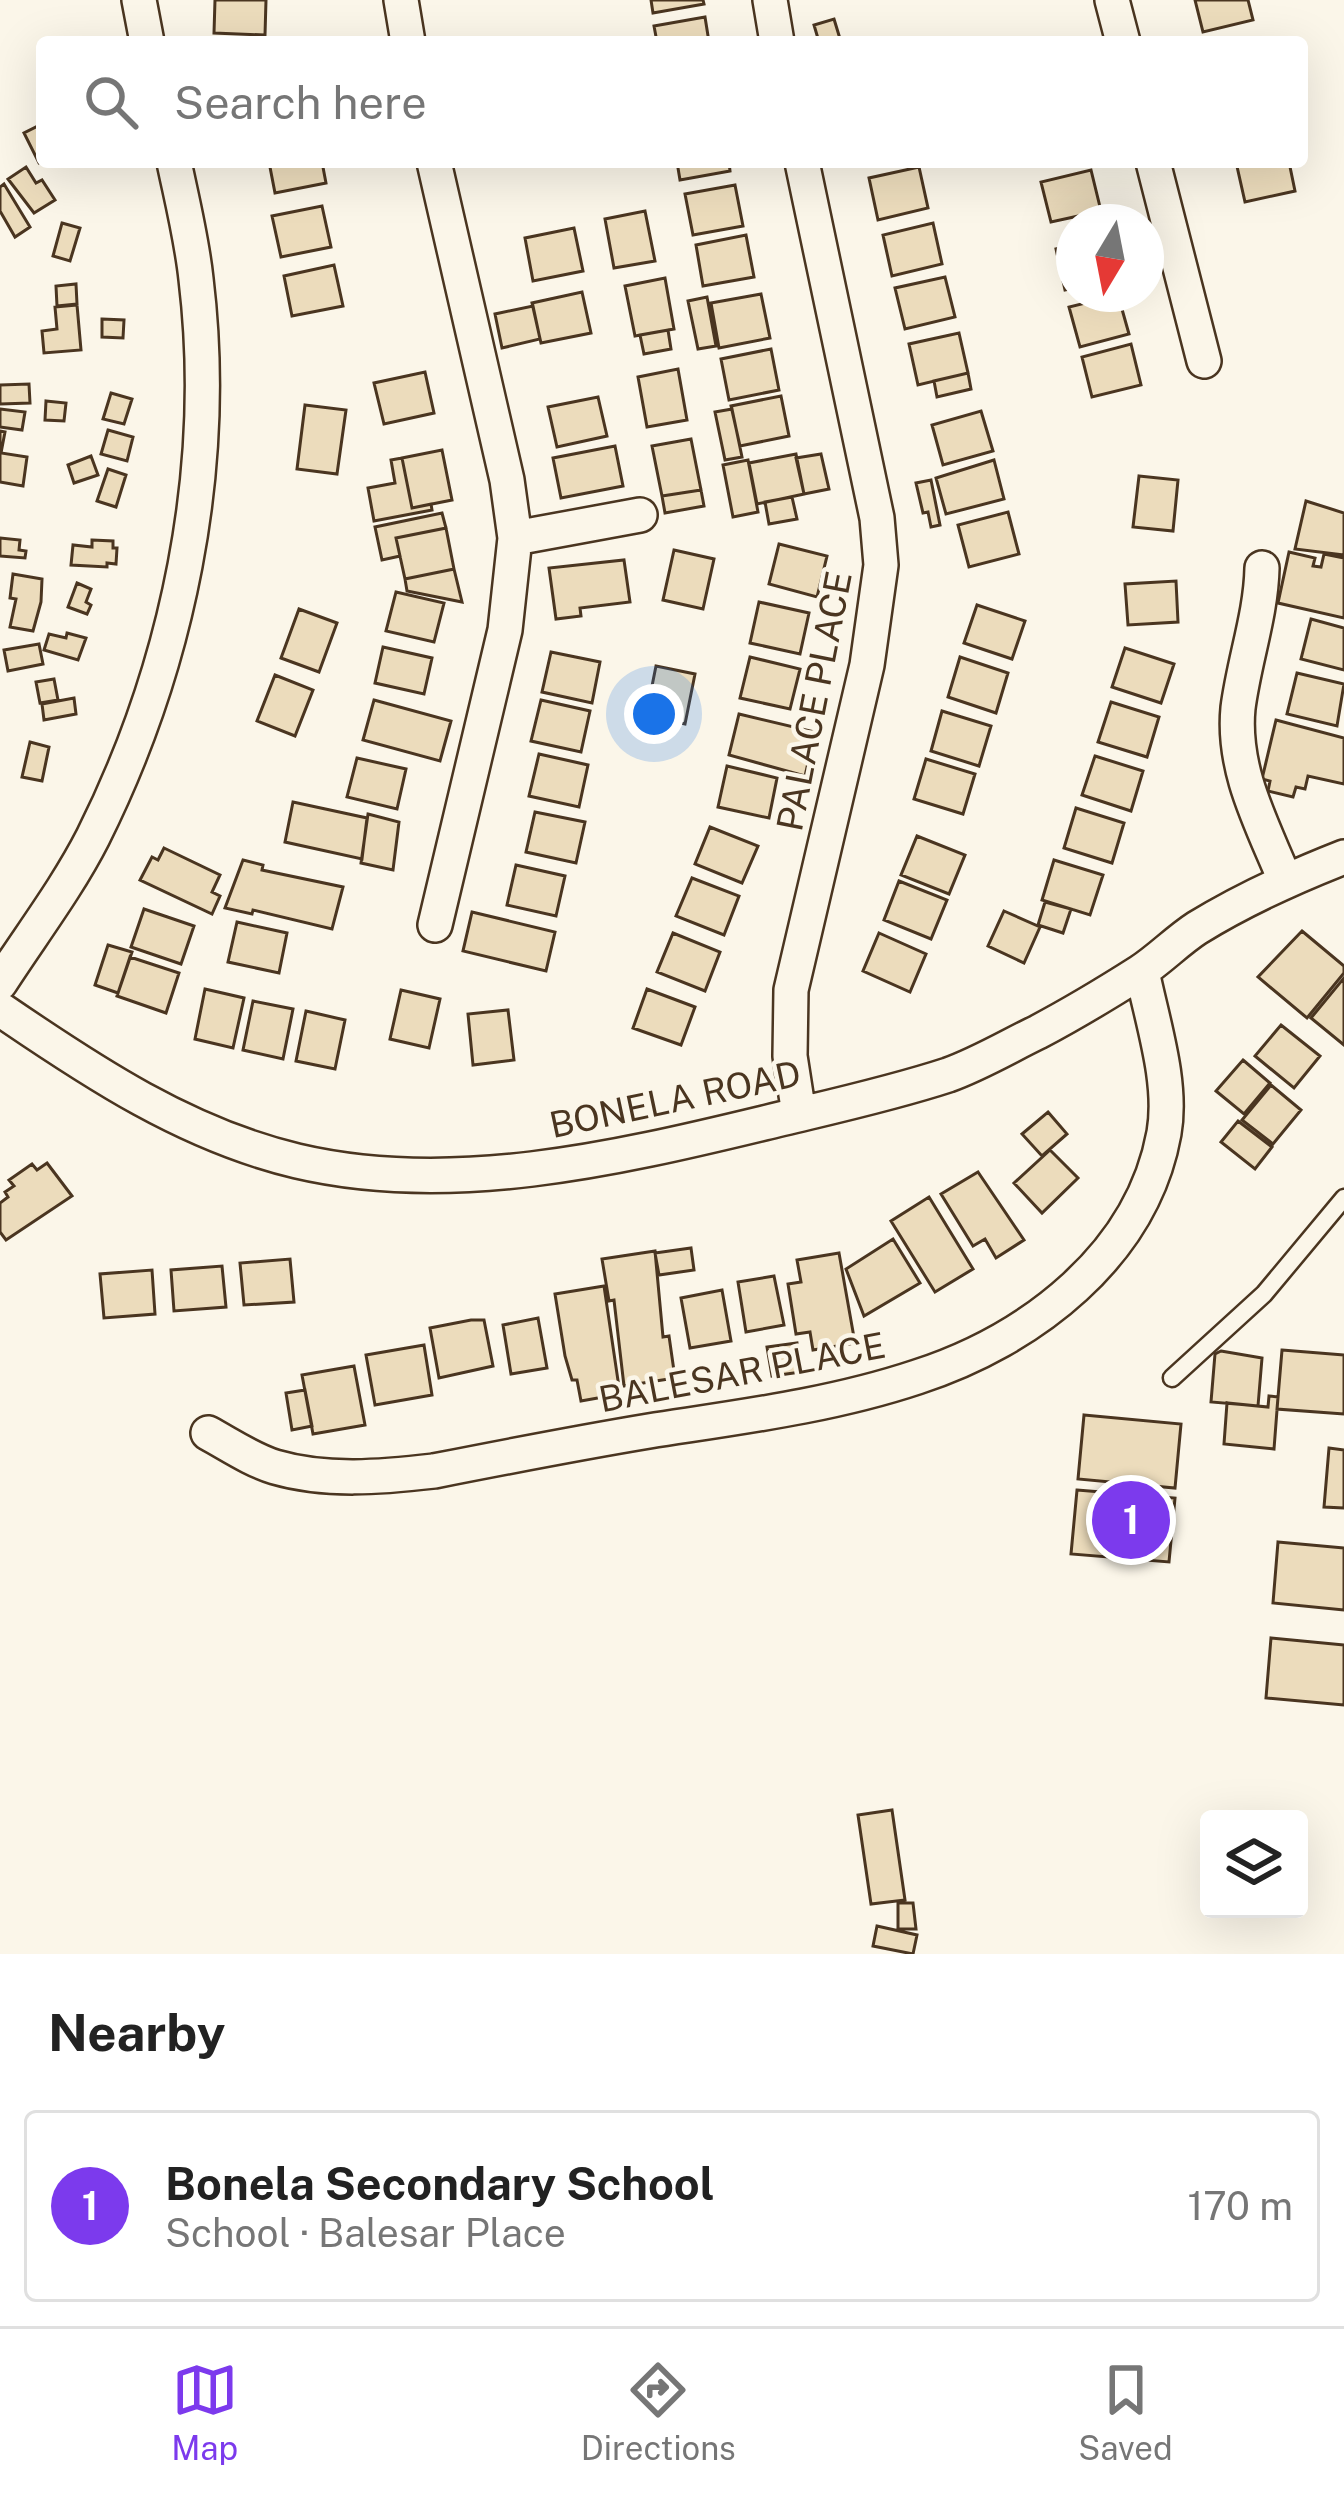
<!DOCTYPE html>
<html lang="en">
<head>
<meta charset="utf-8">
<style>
	body { margin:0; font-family:"Public Sans",sans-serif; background:#f6f6f6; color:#222 }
	.controls { position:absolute; right:36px; bottom:36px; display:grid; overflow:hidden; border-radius:12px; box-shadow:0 12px 48px #0002 }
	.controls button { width:108px; height:108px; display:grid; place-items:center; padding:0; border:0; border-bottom:3px solid #e0e0e0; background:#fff; color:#222; font:60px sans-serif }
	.compass { position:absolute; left:1056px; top:204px; width:108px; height:108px; border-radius:50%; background:#fff; box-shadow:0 12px 48px #0002; rotate:190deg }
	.you { position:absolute; left:654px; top:714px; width:42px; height:42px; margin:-30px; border:9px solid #fff; border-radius:50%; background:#1a73e8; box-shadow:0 0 0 18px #1a73e833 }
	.badge { display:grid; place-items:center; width:78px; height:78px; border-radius:50%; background:#7c3aed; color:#fff; font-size:39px; font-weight:700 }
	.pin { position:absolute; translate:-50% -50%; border:6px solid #fff; box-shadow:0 3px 12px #0006 }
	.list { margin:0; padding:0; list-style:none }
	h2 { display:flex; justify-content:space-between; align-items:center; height:156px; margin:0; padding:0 48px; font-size:51px }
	h2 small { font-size:39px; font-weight:400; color:#767676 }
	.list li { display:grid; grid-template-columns:78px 1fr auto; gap:36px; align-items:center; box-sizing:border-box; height:192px; margin:0 24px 24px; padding:0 24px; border:3px solid #e0e0e0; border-radius:12px }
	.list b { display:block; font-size:45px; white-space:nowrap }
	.list p { margin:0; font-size:39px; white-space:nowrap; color:#767676 }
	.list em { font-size:39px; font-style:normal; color:#767676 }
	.icon { flex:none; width:66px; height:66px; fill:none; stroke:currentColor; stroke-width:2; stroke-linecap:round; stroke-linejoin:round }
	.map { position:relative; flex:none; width:1344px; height:1954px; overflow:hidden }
	.search { position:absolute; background:#fff; box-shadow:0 12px 48px #0002; left:36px; right:36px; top:36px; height:132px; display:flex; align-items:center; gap:30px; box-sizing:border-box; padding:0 42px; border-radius:12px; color:#767676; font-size:45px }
	.sheet { height:372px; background:#fff }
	nav { display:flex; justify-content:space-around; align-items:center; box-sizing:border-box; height:168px; border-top:3px solid #e0e0e0; background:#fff; font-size:33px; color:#767676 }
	nav a { display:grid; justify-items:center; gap:6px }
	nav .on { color:#7c3aed }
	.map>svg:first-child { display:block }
	.building { fill:#ecdcbc; stroke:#4a3520; stroke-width:3 }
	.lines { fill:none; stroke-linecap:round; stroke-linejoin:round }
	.lane-casing { stroke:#4a3520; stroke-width:21 }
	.street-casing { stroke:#4a3520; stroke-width:38 }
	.lane { stroke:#fbf6e9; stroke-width:16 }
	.street { stroke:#fbf6e9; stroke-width:33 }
	.labels { text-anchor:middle; stroke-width:9; stroke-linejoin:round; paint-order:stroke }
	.street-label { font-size:36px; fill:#4a3520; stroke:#fbf6e9 }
</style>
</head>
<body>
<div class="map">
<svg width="1344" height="1954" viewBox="0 0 1344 1954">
	<rect width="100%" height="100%" fill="#fbf6e9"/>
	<path class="building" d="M215,0H266L265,35L214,33Z
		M651,0H703L704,4L653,13Z
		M1195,0H1248L1253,20L1203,32Z
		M705,17L709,42H657L654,26Z
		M834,19L841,42H819L814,25Z
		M42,124V162L39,163L24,133Z
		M269,162H322L326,183L275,193Z
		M677,162H729L730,171L680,180Z
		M1236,162H1289L1295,191L1245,202Z
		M26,167L36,183L42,180L55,200L34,213L8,179Z
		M919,167L928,208L878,220L869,178Z
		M1091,170L1101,211L1051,222L1041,182Z
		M4,184L30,227L15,237L0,211V187Z
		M735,185L743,226L693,235L685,194Z
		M322,206L331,247L281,257L272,216Z
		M645,211L655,261L614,268L605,219Z
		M62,223L80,228L70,261L53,256Z
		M933,223L942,264L892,276L883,235Z
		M574,228L583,271L533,281L525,238Z
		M746,235L754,277L703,286L696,245Z
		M1074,245V288L1065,290L1056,249Z
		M334,265L343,306L292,316L284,276Z
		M945,277L955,317L905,329L895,288Z
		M665,278L674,329L635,336L625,286Z
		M76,284L77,304L57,306L56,286Z
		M582,292L591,333L541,343L532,303Z
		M761,294L770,338L719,348L711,303Z
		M1118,295L1129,334L1080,347L1069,307Z
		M707,297L716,346L698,349L688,301Z
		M77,305L81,350L44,353L42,331L57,329L55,307Z
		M533,306L540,339L502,348L495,314Z
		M102,319L124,320L123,338L102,337Z
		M668,330L671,349L644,354L640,335Z
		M959,333L968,373L918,385L909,344Z
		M1131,344L1141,385L1092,397L1082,357Z
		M771,349L779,390L729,400L721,359Z
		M678,369L687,420L647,427L638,377Z
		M425,372L434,413L384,424L374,383Z
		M968,373L971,389L937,397L934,381Z
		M29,384L30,403L0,404V385Z
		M111,393L132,399L124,424L103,419Z
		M781,396L789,436L740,446L731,406Z
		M598,397L607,436L557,447L548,407Z
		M46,401L66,403L64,421L45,420Z
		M305,405L346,410L337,474L297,469Z
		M0,409L25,412L22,430L0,427Z
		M732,409L742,457L725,460L715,412Z
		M981,411L993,451L943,465L932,425Z
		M108,430L133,437L127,461L101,454Z
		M0,431L5,432L1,453L27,457L23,486L0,482Z
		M691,439L701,490L662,496L652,446Z
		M615,446L623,486L561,498L553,458Z
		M442,450L452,500L412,508L402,458Z
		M796,454L804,494L757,504L749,463Z
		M821,454L829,489L804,494L796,458Z
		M91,456L98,475L74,483L68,465Z
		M402,458L412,508L431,504L432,510L374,521L368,488L395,483L391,460Z
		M748,460L758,512L733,517L723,465Z
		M994,460L1004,499L946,514L936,478Z
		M108,469L126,475L116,507L97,501Z
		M1139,476L1178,480L1173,531L1133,527Z
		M931,480L940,525L931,527L928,512L923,513L916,483Z
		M701,490L704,506L665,513L662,496Z
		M792,497L797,519L769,524L765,502Z
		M1306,501L1344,513V555L1295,549Z
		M1008,512L1019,554L969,567L958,525Z
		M442,513L446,528L396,538L400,556L382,560L375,527Z
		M446,528L454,569L405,579L396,538Z
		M0,538L20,540L19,550L26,551L25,558L0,556Z
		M92,540L113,541V548H117L116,564L107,563V567L71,565L73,545L92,547Z
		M779,544L827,556L817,597L769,584Z
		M674,550L714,559L703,609L663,600Z
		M1289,552L1315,558L1313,566L1321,567L1324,554L1344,558V618L1278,603Z
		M624,560L630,602L580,608L581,616L556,619L549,568Z
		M454,569L462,602L407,591L405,579Z
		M13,574L42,579L41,602L33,631L10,627L16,599L10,598Z
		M1176,581L1178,622L1128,625L1125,584Z
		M77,583L91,589L86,602L91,605L87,614L68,607Z
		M396,592L444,603L434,642L386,631Z
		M759,602L809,613L800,654L750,643Z
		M977,605L1025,621L1012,659L964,643Z
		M299,609L337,623L319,672L281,658Z
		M1311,619L1344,628V670L1301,659Z
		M67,633L86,638L78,660L44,650L49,634L66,638Z
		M39,644L43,664L8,671L4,650Z
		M383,647L432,658L424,694L375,683Z
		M1125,648L1174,664L1161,703L1112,687Z
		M551,652L600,662L592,703L542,692Z
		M750,657L800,669L790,709L740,698Z
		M960,657L1008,673L996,713L948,697Z
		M656,666L695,674L685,724L646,716Z
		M1297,673L1344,684L1337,726L1287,714Z
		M275,675L313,690L295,736L257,721Z
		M54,679L58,700L40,703L36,682Z
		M74,698L76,714L44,720L42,704Z
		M374,700L451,721L440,761L363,740Z
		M541,700L590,711L581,752L531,741Z
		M1111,702L1159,717L1147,757L1098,742Z
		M942,711L991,726L979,766L931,751Z
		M739,714L815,732L805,776L729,755Z
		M1276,720L1344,738V784L1308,776L1305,789L1296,787L1293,797L1268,791L1270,781L1262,779Z
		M30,742L49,747L42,781L22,777Z
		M539,754L588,765L579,807L529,796Z
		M1095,756L1143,771L1131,811L1082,795Z
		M357,758L406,769L397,809L347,797Z
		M926,759L975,774L963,814L914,799Z
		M727,766L777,778L769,818L718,807Z
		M293,802L367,818L362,859L285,842Z
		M1076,808L1124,823L1112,863L1064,848Z
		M535,812L585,822L576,863L526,852Z
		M368,814L399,822L393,870L361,863Z
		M710,827L758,846L742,883L695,864Z
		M917,836L965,855L949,894L901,875Z
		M164,848L220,875L212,892L220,896L212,914L140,880L152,857L158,860Z
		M243,860L263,865L262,870L343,887L332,929L253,910L252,914L225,908Z
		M1054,860L1103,875L1090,915L1042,900Z
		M516,865L565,876L556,916L507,905Z
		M692,878L739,896L724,935L676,916Z
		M899,881L947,900L931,939L884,920Z
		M1045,902L1071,909L1063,933L1038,925Z
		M144,909L194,926L181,964L131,947Z
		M1004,911L1040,927L1024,963L988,946Z
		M472,912L555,932L546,971L463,951Z
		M237,922L287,933L279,973L228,962Z
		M1302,931L1344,966V973L1307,1018L1258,977Z
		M673,933L720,952L705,991L657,972Z
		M879,933L926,954L910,992L863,971Z
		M108,945L132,952L118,993L95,985Z
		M130,957L179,973L166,1013L117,996Z
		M1344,978V1045L1311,1018Z
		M205,989L244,998L233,1048L195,1039Z
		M647,989L695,1007L681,1045L633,1028Z
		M401,990L440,999L429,1048L390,1039Z
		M253,1001L293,1009L283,1059L243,1050Z
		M508,1010L514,1060L473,1065L468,1014Z
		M306,1011L345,1020L335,1069L296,1061Z
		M1281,1025L1320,1056L1294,1088L1255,1056Z
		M1243,1060L1270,1083L1244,1114L1216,1091Z
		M1271,1085L1301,1110L1273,1144L1242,1120Z
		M1048,1112L1067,1134L1042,1156L1022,1134Z
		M1238,1121L1272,1147L1255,1169L1221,1142Z
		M1050,1150L1078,1178L1042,1213L1014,1183Z
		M47,1163L72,1196L6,1240L0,1232V1203L8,1197L5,1192L14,1186L9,1180L32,1164L37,1170Z
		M978,1172L1024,1240L996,1258L985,1239L973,1246L941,1194Z
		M929,1197L973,1269L935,1292L891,1221Z
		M893,1239L920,1283L864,1316L846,1269Z
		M691,1248L694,1270L659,1275L655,1253Z
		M655,1251L663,1337L669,1336L675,1378L624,1386L614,1300L609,1301L602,1259Z
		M839,1253L855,1343L813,1350L810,1332L796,1334L788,1284L801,1282L797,1260Z
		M290,1259L294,1302L244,1305L240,1263Z
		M222,1266L226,1307L174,1311L171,1270Z
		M152,1270L155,1314L104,1318L100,1274Z
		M774,1276L784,1325L746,1332L738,1282Z
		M604,1286L620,1394L581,1401L577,1380H572L565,1356L555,1294Z
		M722,1290L731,1341L690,1348L681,1298Z
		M538,1318L547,1368L511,1374L503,1325Z
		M471,1320H484L493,1366L439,1378L430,1328Z
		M797,1343L801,1372L772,1376L767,1347Z
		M424,1345L432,1395L375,1405L366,1355Z
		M1282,1350L1344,1355V1414L1277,1409Z
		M1221,1351L1262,1358L1258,1406L1211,1402L1215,1354Z
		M354,1366L365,1425L313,1434L302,1375Z
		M305,1390L312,1426L292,1430L286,1393Z
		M1269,1396L1278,1397L1274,1449L1224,1444L1227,1403L1268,1407Z
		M1084,1415L1181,1424L1175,1488L1078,1479Z
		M1329,1448L1344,1450V1508L1324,1507Z
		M1077,1490L1175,1498L1169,1562L1071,1554Z
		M1278,1542L1344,1548V1610L1273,1603Z
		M1271,1638L1344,1645V1705L1266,1698Z
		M892,1810L905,1900L871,1904L858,1815Z
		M898,1903H913L916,1929H898Z
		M877,1926L917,1935L913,1954L873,1946Z"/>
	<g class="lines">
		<g class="lane-casing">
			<path id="lane" d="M1172,1378L1264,1294L1344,1198"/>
		</g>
		<g class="street-casing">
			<path id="street" d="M139,0L147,42
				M401,0L408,42
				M770,0L777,42
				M1112,0L1123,42
				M434,162L507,480L515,538L505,630L435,925
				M1153,162L1204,361
				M515,538L640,515
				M1262,568C1261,615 1244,661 1238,708C1232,770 1262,824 1285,880
				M0,983C31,935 67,888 93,837C178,667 219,469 196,279C192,240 182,200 174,162
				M0,1009C92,1072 187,1135 297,1161C450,1197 615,1159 764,1123C825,1108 887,1095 948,1075C979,1064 1009,1046 1038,1032C1072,1014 1107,993 1140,972C1160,959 1177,941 1197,928C1244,899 1293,877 1344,857
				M799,1114L790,1056L791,990L867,665L881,565L877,518L802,162
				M208,1433C230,1445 252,1460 275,1467C326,1482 382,1477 434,1471C505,1457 577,1443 649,1431C739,1417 830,1406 917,1377C1031,1340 1142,1255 1164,1133C1173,1082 1152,1021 1142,971"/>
		</g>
		<use href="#lane" class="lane"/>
		<use href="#street" class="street"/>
	</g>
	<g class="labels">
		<g class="street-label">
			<text transform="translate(814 701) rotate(-79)" y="13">PALACE PLACE</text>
			<text transform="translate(675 1099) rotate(-12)" y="13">BONELA ROAD</text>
			<text transform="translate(742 1372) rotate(-11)" y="13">BALESAR PLACE</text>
		</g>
	</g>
</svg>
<div class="controls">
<button><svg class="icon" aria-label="layers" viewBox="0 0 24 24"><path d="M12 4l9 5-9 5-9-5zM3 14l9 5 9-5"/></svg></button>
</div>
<svg class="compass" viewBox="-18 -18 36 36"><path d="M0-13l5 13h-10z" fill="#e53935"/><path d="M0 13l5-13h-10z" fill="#767676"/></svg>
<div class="you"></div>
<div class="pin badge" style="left:1131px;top:1520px">1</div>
<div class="search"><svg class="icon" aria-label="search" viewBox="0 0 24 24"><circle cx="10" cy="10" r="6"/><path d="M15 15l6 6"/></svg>Search here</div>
</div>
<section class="sheet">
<h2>Nearby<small></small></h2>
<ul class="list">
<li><span class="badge">1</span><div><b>Bonela Secondary School</b><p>School · Balesar Place</p></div><em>170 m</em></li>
</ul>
</section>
<nav>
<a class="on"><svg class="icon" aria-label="map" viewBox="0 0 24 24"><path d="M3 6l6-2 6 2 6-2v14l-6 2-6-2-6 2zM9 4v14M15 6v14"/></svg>Map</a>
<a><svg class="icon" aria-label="directions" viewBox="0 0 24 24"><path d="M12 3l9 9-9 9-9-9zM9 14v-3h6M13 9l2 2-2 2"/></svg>Directions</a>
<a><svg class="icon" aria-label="saved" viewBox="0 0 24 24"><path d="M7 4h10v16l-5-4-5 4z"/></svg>Saved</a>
</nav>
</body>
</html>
